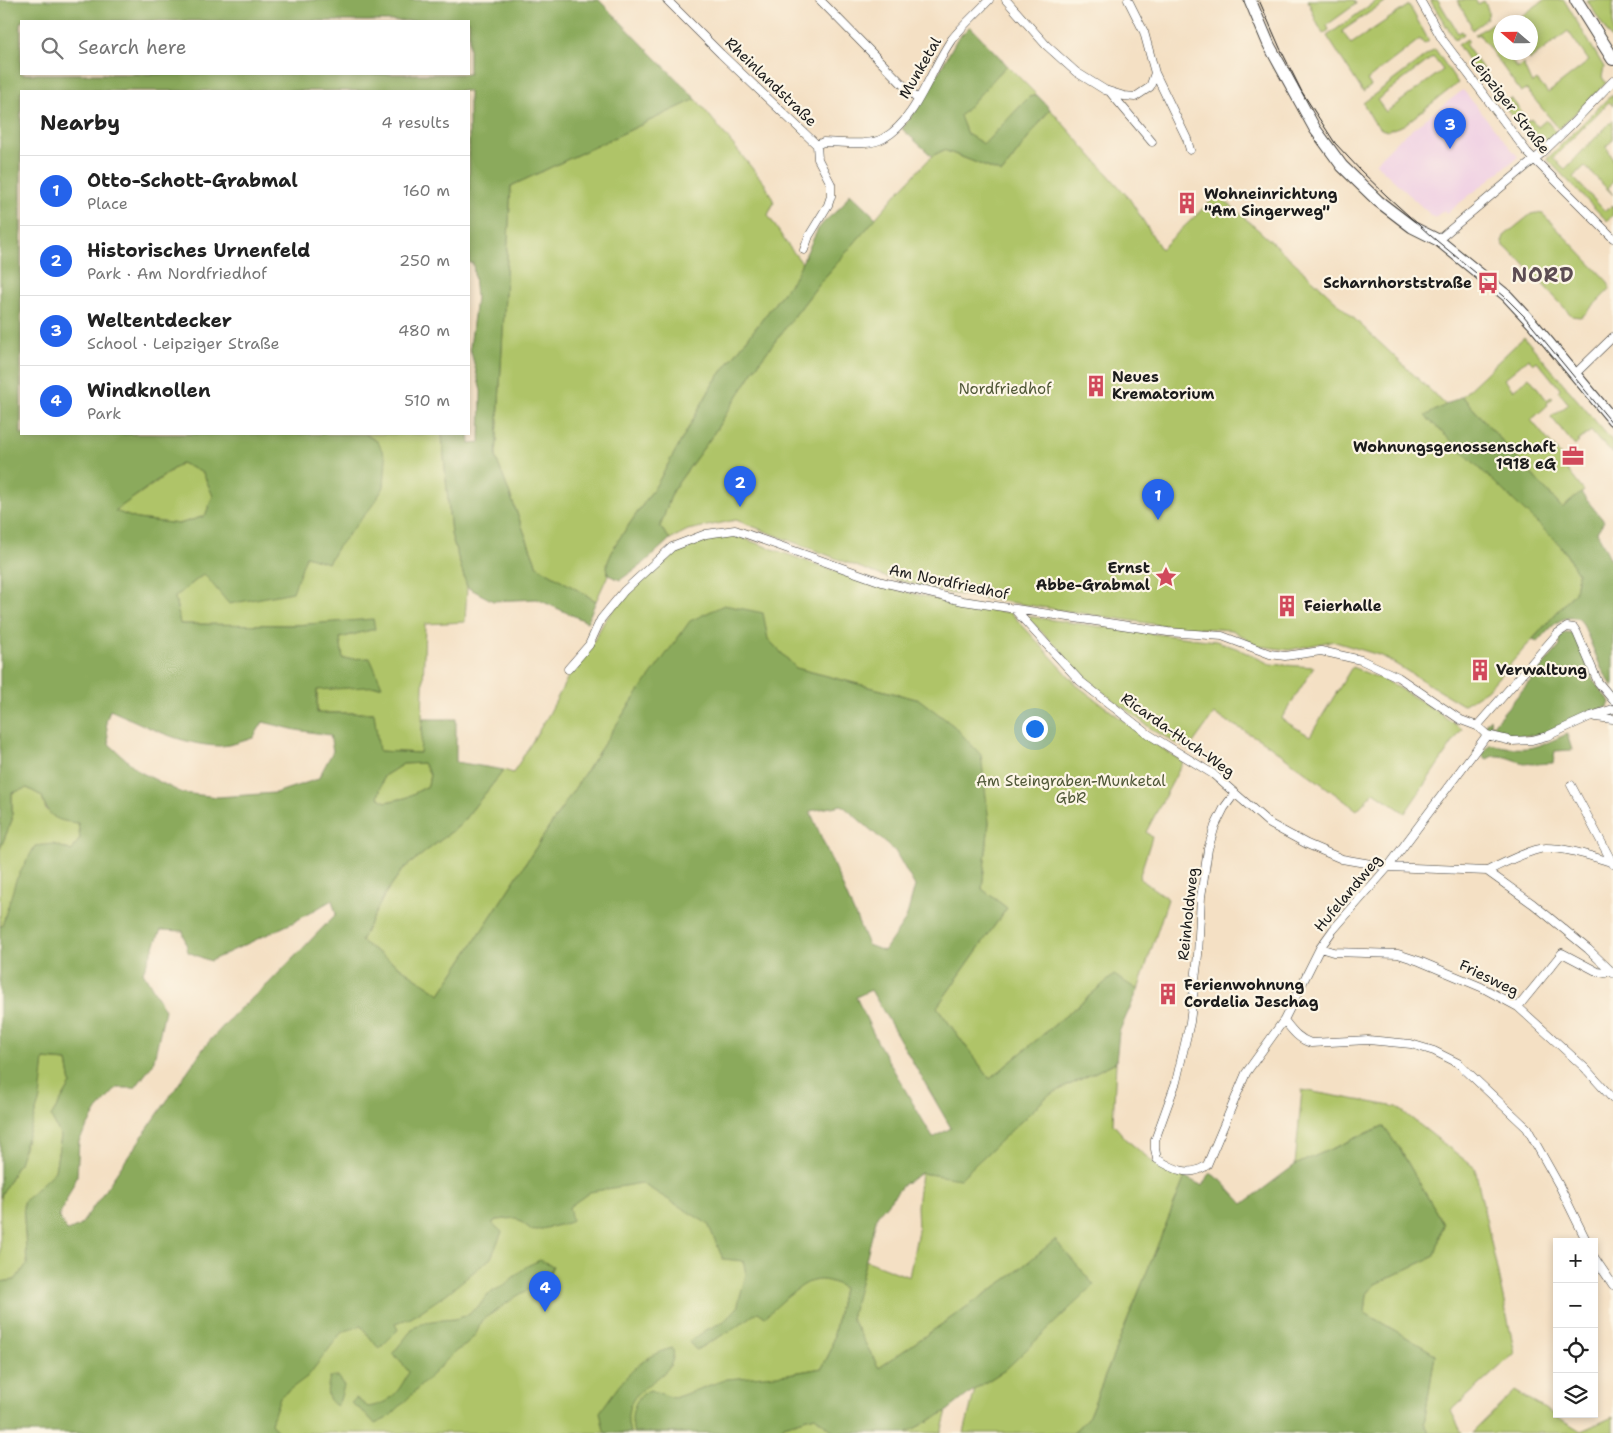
<!DOCTYPE html>
<html lang="en">
<head>
<meta charset="utf-8">
<style>
	body { margin:0; font-family:"Shantell Sans",sans-serif; background:#f2f2f2; color:#222 }
	.controls { position:absolute; right:15px; bottom:15px; display:grid; overflow:hidden; border-radius:0px; box-shadow:0 2px 8px #0003 }
	.controls button { width:45px; height:45px; display:grid; place-items:center; padding:0; border:0; border-bottom:1px solid #e0e0e0; background:#fff; color:#222; font:25px sans-serif }
	.compass { position:absolute; left:1493px; top:15px; width:45px; height:45px; border-radius:50%; background:#fff; box-shadow:0 2px 8px #0003; rotate:290deg }
	.you { position:absolute; left:1034px; top:728px; width:18px; height:18px; margin:-12px; border:4px solid #fff; border-radius:50%; background:#1a73e8; box-shadow:0 0 0 8px #1a73e833 }
	.badge { display:grid; place-items:center; width:32px; height:32px; border-radius:50%; background:#2563eb; color:#fff; font-size:16px; font-weight:700 }
	.pin { position:absolute; translate:-50% -41px; filter:drop-shadow(0 1px 2px #0008) }
	.pin::after { content:''; position:absolute; top:26px; width:18px; height:15px; background:inherit; clip-path:polygon(0 0,100% 0,50% 100%) }
	.list { margin:0; padding:0; list-style:none }
	h2 { display:flex; justify-content:space-between; align-items:center; height:65px; margin:0; padding:0 20px; font-size:21px }
	h2 small { font-size:16px; font-weight:400; color:#767676 }
	.list li { display:grid; grid-template-columns:32px 1fr auto; gap:15px; align-items:center; box-sizing:border-box; height:70px; padding:0 20px; border-top:1px solid #e0e0e0 }
	.list b { display:block; font-size:19px; white-space:nowrap }
	.list p { margin:0; font-size:16px; white-space:nowrap; color:#767676 }
	.list em { font-size:16px; font-style:normal; color:#767676 }
	.icon { flex:none; width:28px; height:28px; fill:none; stroke:currentColor; stroke-width:2; stroke-linecap:round; stroke-linejoin:round }
	.map { position:relative; flex:none; width:1613px; height:1433px; overflow:hidden }
	.search { position:absolute; background:#fff; box-shadow:0 2px 8px #0003; left:20px; top:20px; width:450px; height:55px; display:flex; align-items:center; gap:12px; box-sizing:border-box; padding:0 18px; border-radius:0px; color:#767676; font-size:19px }
	.panel { position:absolute; background:#fff; box-shadow:0 2px 8px #0003; left:20px; top:90px; width:450px; height:345px; border-radius:0px }
	.map>svg:first-child { display:block }
	.built { fill:#f0d0e4 }
	.green { fill:#afc468; stroke:#667042; fill-rule:evenodd }
	.forest { fill:#8baa5c; stroke:#54633c; fill-rule:evenodd }
	.lines { fill:none; stroke-linecap:round; stroke-linejoin:round }
	.street-casing { stroke:#3c3935; stroke-width:9 }
	.secondary-casing { stroke:#3c3935; stroke-width:13 }
	.primary-casing { stroke:#3c3935; stroke-width:14 }
	.street { stroke:#fff; stroke-width:8 }
	.secondary { stroke:#fff; stroke-width:11 }
	.primary { stroke:#fff; stroke-width:12 }
	.tram { stroke:#1c1c1c; stroke-width:1 }
	.labels { text-anchor:middle; stroke-width:4.5; stroke-linejoin:round; paint-order:stroke }
	.street-label { font-size:15px; fill:#1c1c1c; stroke:#fcf5e5 }
	.poi-label { font-size:15px; font-weight:bold; fill:#1c1c1c; stroke:#fcf5e5; text-anchor:start }
	.park-label { font-size:15px; fill:#4f5737; stroke:#fcf5e5 }
	.district-label { font-size:20px; font-weight:bold; letter-spacing:1px; fill:#5c4c53; stroke:#fcf5e5 }
</style>
</head>
<body>
<div class="map">
<svg width="1613" height="1433" viewBox="0 0 1613 1433">
	<rect width="100%" height="100%" fill="#fcf5e5"/>
	<filter id="ink" filterUnits="userSpaceOnUse"><feTurbulence type="fractalNoise" baseFrequency=".02" numOctaves="2"/><feDisplacementMap in="SourceGraphic" scale="10" xChannelSelector="R" yChannelSelector="G"/><feConvolveMatrix kernelMatrix="1 2 1 2 8 2 1 2 1" color-interpolation-filters="sRGB"/></filter>
	<filter id="wash" filterUnits="userSpaceOnUse"><feTurbulence type="fractalNoise" baseFrequency=".0096" numOctaves="4" result="noise"/><feDisplacementMap in="SourceGraphic" scale="20" xChannelSelector="R" yChannelSelector="G"/><feGaussianBlur stdDeviation="1.12" result="paint"/><feColorMatrix in="noise" values="0 0 0 0 0 0 0 0 0 0 0 0 0 0 0 0 0 1.4 0 .05"/><feComposite in="paint" operator="in"/></filter>
	<g filter="url(#wash)">
		<rect width="100%" height="100%" fill="#f4e0c4"/>
		<path class="built" d="M1463,90L1518,157L1447,213L1444,210L1434,218L1375,163L1397,141Z"/>
		<path class="green" d="M1308,0H1354L1356,4L1327,25L1329,30L1323,34L1316,21Z
			M1377,0H1388L1342,31L1351,44L1409,5L1429,41L1424,44L1420,39L1367,80L1371,86L1363,92L1327,36Z
			M1430,0H1438L1458,33L1462,31L1464,34L1455,40Z
			M1457,0H1476L1478,4L1484,1C1494,18 1485,20 1472,30L1470,26L1471,25Z
			M1544,0H1564L1604,67L1602,77L1606,83L1559,129L1526,89L1521,92L1479,34L1476,36L1475,35L1492,23C1504,28 1500,42 1500,52L1506,53L1517,68L1523,64L1532,84L1537,80L1548,93L1589,61L1568,31L1530,60L1525,53L1530,52V22H1513Z
			M1587,0H1613V41L1610,37Z
			M1467,39L1468,41L1465,44L1506,101L1511,98L1528,121L1531,119L1538,127L1546,120L1556,132L1539,146C1511,114 1481,82 1458,45Z
			M1435,49L1458,83L1404,125L1387,131L1381,129L1374,122L1363,103ZM1433,57L1443,70L1386,112L1377,100Z
			M1007,65L1037,95L1029,97L984,145L967,134L959,116Z
			M1613,95V106L1609,102L1553,158L1565,169L1613,120V140L1606,146L1613,159V182L1608,188L1613,195L1585,166L1573,177L1605,211L1613,205V215L1607,221L1547,159L1607,99Z
			M696,99L765,184L774,202L768,215L787,244L802,263L795,277L714,382L657,484L615,545L607,564L608,575L596,601L537,566L496,458L511,186Z
			M1050,109L1129,198L1161,249L1218,194L1293,261L1565,517L1561,546L1578,573L1575,592L1487,690L1463,705L1382,656L1332,641L1289,650L1258,646L1232,630L1166,626L948,593L882,576L736,520L688,530L670,539L660,527L673,490L710,439L760,361L819,284L898,192L932,156L944,150L1002,173Z
			M1536,213L1543,214L1608,282L1610,289L1584,315L1580,317L1572,316L1524,264L1504,246L1502,242L1504,236L1531,214Z
			M1524,337L1613,442V454L1603,442L1601,443L1591,431L1578,441L1579,442L1575,446L1551,417L1555,413L1556,414L1569,404L1558,391L1560,389L1537,361L1533,364L1528,359L1504,379L1513,390L1529,377L1547,400L1552,396L1553,398L1547,403L1548,405L1531,420L1568,464L1565,467L1584,491L1562,508L1462,396Z
			M365,434H442L451,534L467,587L465,622L425,624L421,753L378,751L374,713H317V690L343,659L340,638L374,629L373,620L295,625L180,624L175,597L204,574L307,556L328,563L337,548L378,442Z
			M181,463L203,472L213,496L205,516L179,524L137,519L114,511L155,483Z
			M734,535L803,560L881,586L962,605L1011,613L1079,687L1145,737L1183,762L1146,832L1152,837L1139,878L1168,899L1138,990L1113,976L990,1079L937,1007L1007,908L982,889L989,822L920,700L796,668L768,639L630,704L440,994L360,941L385,894L403,869L459,826L504,770L513,773L549,714L571,671L591,646L604,622L624,595L676,553L706,539Z
			M1025,616L1131,631L1216,641L1236,648L1270,664L1314,667L1281,719L1310,736L1352,667L1386,681L1426,704L1462,729L1405,813L1374,792L1357,810L1266,743L1214,714L1188,750L1153,730L1084,678L1055,645Z
			M423,763L430,774L428,786L405,798L385,802L378,797L384,776L403,764Z
			M27,788L42,796L46,810L78,823L80,838L72,851L53,844L2,926H0V849L12,820V792Z
			M44,1059L67,1061L71,1084L51,1117L61,1136L55,1171L23,1203L27,1264L15,1280L0,1282V1197L19,1163L39,1099Z
			M1116,1062L1113,1124L1128,1141L1158,1166L1185,1177L1089,1416L1073,1433H964L975,1389L1005,1370L1055,1241L1011,1276L879,1368L851,1318L865,1260L909,1277L918,1230L917,1206L921,1173L960,1178L1049,1095Z
			M1302,1090L1397,1107L1475,1168L1515,1353L1451,1411L1462,1433H1429L1424,1423L1435,1354L1365,1313L1367,1294L1375,1284L1435,1256L1443,1224L1401,1151L1383,1126L1295,1165Z
			M650,1149L843,1288L831,1350L822,1368L788,1374L686,1433H67L497,1220L506,1219Z
			M1515,1391L1581,1431L1613,1417V1433H1472Z
			M947,1411L941,1433H906Z
			M815,1416L835,1433H778L784,1425Z"/>
		<path class="forest" d="M0,0H599L696,99L511,186L496,458L537,566L596,601L587,622L537,599L493,601L467,587L451,534L442,434H469L470,444L480,443L481,391L470,348L476,298L473,263H469V91H21V434H365L378,442L386,459L384,487L372,506L337,548L328,563L306,556L293,592L229,604L204,574L175,597L180,624L295,625L373,619L375,629L340,638L343,659L370,658L382,686L317,690V713H374L379,751L420,753L423,719H456V762L504,770L459,826L403,869L385,894L361,941L440,994L630,704L690,621L724,605L763,613L768,639L796,668L920,700L954,726L981,755L989,822L982,889L1007,908L937,1007L990,1079L1114,975L1138,990L1119,1032L1116,1062L1049,1095L960,1179L921,1173L904,1184L877,1216L851,1318L879,1368L1011,1276L1055,1240L1094,1285L1005,1370L975,1389L947,1411L906,1433H835L815,1416L784,1425L778,1433H634C629,1417 633,1397 650,1390L674,1398L727,1379L788,1374L822,1368L831,1350L843,1288C835,1282 823,1278 813,1281C801,1283 775,1308 765,1317L758,1312L735,1328L696,1350L689,1342L706,1330L723,1322L737,1308L746,1274L743,1261L723,1259L708,1224L641,1183L590,1192L569,1207L572,1220L568,1223L533,1231L516,1218L497,1220L492,1223L502,1232L491,1258L445,1295L411,1318L395,1323L398,1330L379,1349L361,1326L342,1332L308,1376L280,1397L271,1423L279,1433H0V1282L15,1280L27,1264L23,1202L55,1171L61,1136L51,1117L71,1084L67,1061L44,1059L40,1099L19,1163L0,1197V926H2L16,880L35,846L53,844L72,851L80,838L78,823C56,821 48,818 42,796L27,788L12,793V820L0,849ZM21,21H469V74H21ZM181,463L203,473L213,496L205,516L179,524L137,519L115,511ZM110,710C145,725 180,745 219,746C230,746 243,741 253,738L263,722L296,730L330,735L333,751L318,779L275,793L218,797L182,793L140,772L109,744L106,722ZM423,763L430,774L428,786L405,798L386,802L378,797L384,776L403,764ZM842,805L895,851L915,886L906,919L884,951L868,945L810,811ZM332,900L336,914L268,984L237,1011L205,1046L80,1226L67,1231L59,1217L77,1176L79,1141L97,1110L117,1088H135L153,1064L165,1010L143,972L161,930L183,931L188,952L210,961L294,922ZM871,990L951,1128L933,1138L877,1041L856,997Z
			M970,26L1007,65L960,116L967,134L984,144L1029,97L1037,95L1050,109L1002,173L944,150L932,156L902,129L924,99L957,39Z
			M850,193L876,218L819,284L760,361L710,439L673,490L660,527L670,539L644,563L620,580L608,575L607,564L615,545L657,484L714,382L795,277L818,229L824,222L842,206Z
			M1462,396L1562,508L1581,493L1604,521L1597,532L1613,564V687L1601,668L1583,624L1579,619C1560,613 1550,629 1538,642L1533,639L1575,592L1578,573L1561,546L1425,416Z
			M1566,632L1573,633L1575,636L1593,680L1610,702L1608,707L1590,712L1542,734L1521,736L1498,734L1486,729C1484,724 1487,722 1490,718L1491,727L1560,646L1559,635Z
			M1567,734L1572,750L1555,751L1553,763C1544,763 1534,765 1525,763C1512,761 1500,751 1487,759L1481,754L1490,744C1527,752 1534,749 1567,734Z
			M1383,1126L1401,1151L1443,1224L1435,1256L1375,1284L1367,1294L1365,1313L1435,1354L1424,1423L1429,1433H1073L1089,1416L1185,1177L1203,1186L1210,1173L1221,1180L1243,1204L1295,1165Z
			M540,1260L553,1266L547,1279L517,1296L481,1321L476,1334L466,1345L456,1351L388,1418L375,1424L365,1413L351,1403L356,1398L368,1407C392,1403 398,1392 409,1372L393,1353L415,1326L432,1321L454,1319L465,1316L480,1305L487,1295L504,1285L527,1266Z
			M673,1348C680,1385 615,1380 630,1433H606L604,1431L600,1412C619,1385 638,1355 673,1348Z
			M330,1377H339L344,1386L340,1400L337,1406C324,1398 327,1390 330,1377Z"/>
	</g>
	<g filter="url(#ink)">
		<g class="lines">
			<g class="street-casing">
				<path id="street" d="M667,0L721,54L817,145
					M820,0L918,100
					M1006,0L1046,45L1076,72L1105,90L1124,96L1135,97L1150,87L1155,73
					M1128,0L1144,32L1155,73L1187,139L1190,150
					M1420,0L1442,39L1527,152L1613,238
					M1110,92L1152,142
					M817,145L823,142C840,142 869,147 884,138C916,121 931,68 952,39C963,25 977,13 989,0
					M1438,240L1542,153L1571,125L1613,81
					M804,250L809,236L828,205L831,196V184L818,159L817,145
					M1575,374L1613,337
					M1014,609L1080,681L1148,734L1213,774L1270,824L1307,844L1342,859L1388,867L1487,871L1533,904L1588,949L1613,973
					M568,669L589,645L601,619L624,591L672,547L706,534L735,530L882,582L963,601L1168,632L1222,636L1270,654L1285,656L1321,651L1361,660L1398,677L1461,720L1477,726L1487,735L1512,741L1532,740L1547,736L1591,716L1613,709
					M1595,717L1613,719
					M1477,726L1558,633L1567,627L1574,628L1577,633L1598,682L1613,700
					M1571,785L1613,864
					M1235,793L1224,808L1215,826L1208,849L1201,897L1198,955L1190,1022L1176,1082L1155,1140V1149L1157,1159C1173,1169 1190,1178 1207,1165L1246,1073L1284,1020L1320,948L1333,930L1388,867L1487,735
					M1487,871C1502,864 1530,849 1546,848C1568,848 1590,856 1611,862
					M1320,948L1333,952L1398,954L1419,961L1481,987L1518,1007L1585,1068L1613,1099
					M1518,1007L1562,953L1598,972L1605,973L1609,969
					M1284,1020C1292,1030 1298,1039 1311,1043L1368,1040L1411,1044L1434,1051L1458,1063L1527,1128L1559,1185L1587,1242
					M1594,1257L1613,1285"/>
			</g>
			<g class="secondary-casing">
				<path id="secondary" d="M1250,0L1269,45L1315,129L1342,166L1378,201L1412,227L1438,240L1507,296L1533,324L1613,420"/>
			</g>
			<g class="primary-casing">
				<path id="primary" d="M1576,0L1613,59"/>
			</g>
			<use href="#street" class="street"/>
			<use href="#secondary" class="secondary"/>
			<use href="#primary" class="primary"/>
			<path class="tram" d="M1259,0L1280,48L1302,92L1335,143L1361,171L1387,196L1431,236L1504,296L1524,316L1613,424"/>
		</g>
	</g>
	<defs>
		<g id="building-bare" transform="scale(1.725)"><path d="M-4-6H4V6H1V3H-1V6H-4ZM-2.5-4.3h1.7v1.8h-1.7ZM.8-4.3h1.7v1.8H.8ZM-2.5-1h1.7V.8h-1.7ZM.8-1h1.7V.8H.8Z" fill="#d1495b" stroke="#fcf5e5" stroke-width="2.5" paint-order="stroke"/></g>
		<g id="bus-bare" transform="scale(1.725)"><path d="M-5-6H5V4H4V6H2V4H-2V6H-4V4H-5ZM-3.5-4V0h7V-4ZM-3.5 1.2v1.5H-2V1.2ZM2 1.2v1.5H3.5V1.2Z" fill="#d1495b" stroke="#fcf5e5" stroke-width="2.5" paint-order="stroke"/></g>
		<g id="office-bare" transform="scale(1.725)"><path d="M-6-3h4V-5.5h4V-3h4V5H-6ZM-1-4.5V-3h2v-1.5ZM-6 0V1H6V0Z" fill="#d1495b" stroke="#fcf5e5" stroke-width="2.5" paint-order="stroke"/></g>
		<g id="sight-bare" transform="scale(1.725)"><path d="M0-6L1.8-2.2L6-1.7L2.9 1.2L3.7 5.4L0 3.3L-3.7 5.4L-2.9 1.2L-6-1.7L-1.8-2.2Z" fill="#d1495b" stroke="#fcf5e5" stroke-width="2.5" paint-order="stroke"/></g>
	</defs>
	<g fill-rule="evenodd">
		<use href="#building-bare" x="1187" y="203"/>
		<use href="#bus-bare" x="1488" y="283"/>
		<use href="#building-bare" x="1096" y="386"/>
		<use href="#office-bare" x="1573" y="456"/>
		<use href="#sight-bare" x="1166" y="577"/>
		<use href="#building-bare" x="1287" y="606"/>
		<use href="#building-bare" x="1480" y="670"/>
		<use href="#building-bare" x="1168" y="994"/>
	</g>
	<g class="labels">
		<g class="street-label">
			<text transform="translate(920 68) rotate(-60)" y="5">Munketal</text>
			<text transform="translate(771 82) rotate(44)" y="5">Rheinlandstraße</text>
			<text transform="translate(1510 105) rotate(52)" y="5">Leipziger Straße</text>
			<text transform="translate(949 582) rotate(12)" y="5">Am Nordfriedhof</text>
			<text transform="translate(1178 735) rotate(35)" y="5">Ricarda-Huch-Weg</text>
			<text transform="translate(1348 893) rotate(-50)" y="5">Hufelandweg</text>
			<text transform="translate(1188 914) rotate(-84)" y="5">Reinholdweg</text>
			<text transform="translate(1489 978) rotate(26)" y="5">Friesweg</text>
		</g>
		<g class="poi-label">
			<text x="1204" y="199">Wohneinrichtung<tspan x="1204" dy="17">"Am Singerweg"</tspan></text>
			<text x="1472" y="288" text-anchor="end">Scharnhorststraße</text>
			<text x="1112" y="382">Neues<tspan x="1112" dy="17">Krematorium</tspan></text>
			<text x="1556" y="452" text-anchor="end">Wohnungsgenossenschaft<tspan x="1556" dy="17">1918 eG</tspan></text>
			<text x="1150" y="573" text-anchor="end">Ernst<tspan x="1150" dy="17">Abbe-Grabmal</tspan></text>
			<text x="1304" y="611">Feierhalle</text>
			<text x="1496" y="675">Verwaltung</text>
			<text x="1184" y="990">Ferienwohnung<tspan x="1184" dy="17">Cordelia Jeschag</tspan></text>
		</g>
		<g class="park-label">
			<text x="1005" y="394">Nordfriedhof</text>
			<text x="1071" y="786">Am Steingraben-Munketal<tspan x="1071" dy="17">GbR</tspan></text>
		</g>
		<g class="district-label">
			<text x="1543" y="282">NORD</text>
		</g>
	</g>
</svg>
<div class="controls">
<button>+</button>
<button>−</button>
<button><svg class="icon" aria-label="locate" viewBox="0 0 24 24"><circle cx="12" cy="12" r="6"/><path d="M12 2v4M12 18v4M2 12h4M18 12h4"/></svg></button>
<button><svg class="icon" aria-label="layers" viewBox="0 0 24 24"><path d="M12 4l9 5-9 5-9-5zM3 14l9 5 9-5"/></svg></button>
</div>
<svg class="compass" viewBox="-18 -18 36 36"><path d="M0-13l5 13h-10z" fill="#e53935"/><path d="M0 13l5-13h-10z" fill="#767676"/></svg>
<div class="you"></div>
<div class="pin badge" style="left:1158px;top:520px">1</div>
<div class="pin badge" style="left:740px;top:507px">2</div>
<div class="pin badge" style="left:1450px;top:149px">3</div>
<div class="pin badge" style="left:545px;top:1312px">4</div>
<div class="search"><svg class="icon" aria-label="search" viewBox="0 0 24 24"><circle cx="10" cy="10" r="6"/><path d="M15 15l6 6"/></svg>Search here</div>
<section class="panel">
<h2>Nearby<small>4 results</small></h2>
<ul class="list">
<li><span class="badge">1</span><div><b>Otto-Schott-Grabmal</b><p>Place</p></div><em>160 m</em></li>
<li><span class="badge">2</span><div><b>Historisches Urnenfeld</b><p>Park · Am Nordfriedhof</p></div><em>250 m</em></li>
<li><span class="badge">3</span><div><b>Weltentdecker</b><p>School · Leipziger Straße</p></div><em>480 m</em></li>
<li><span class="badge">4</span><div><b>Windknollen</b><p>Park</p></div><em>510 m</em></li>
</ul>
</section>
</div>
</body>
</html>
